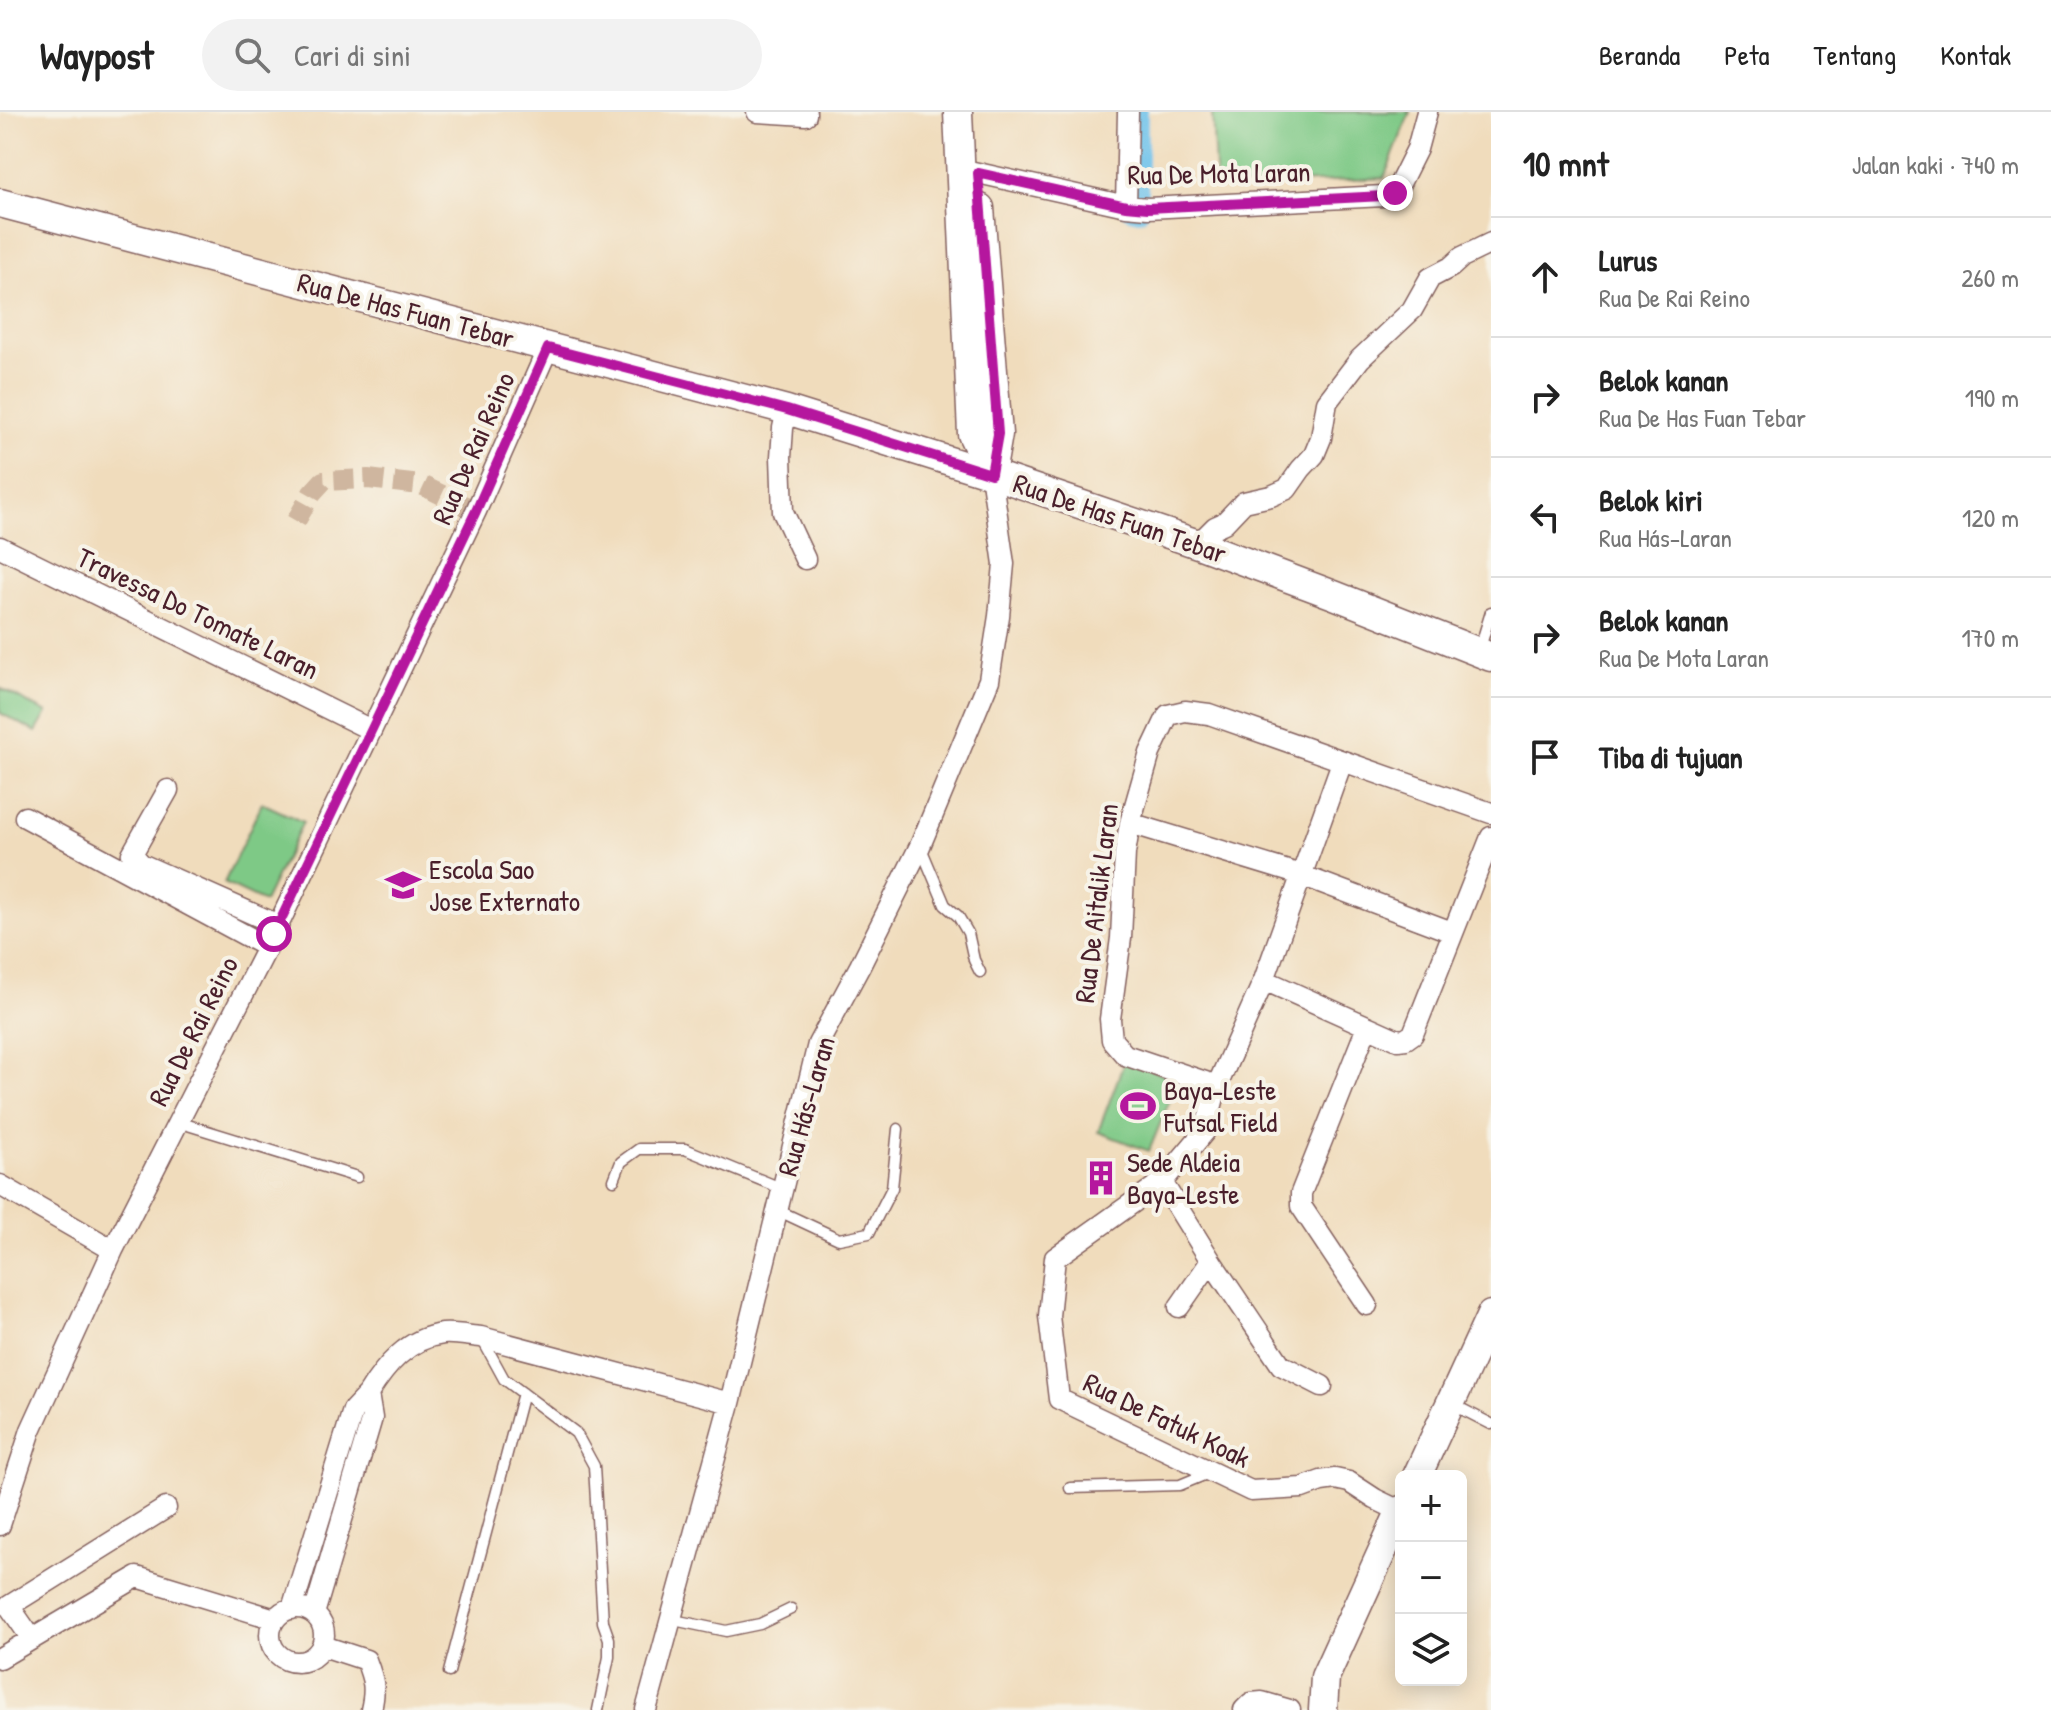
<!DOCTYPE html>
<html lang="id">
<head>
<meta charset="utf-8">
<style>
	body { margin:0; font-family:"Patrick Hand",sans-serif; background:#f2f2f2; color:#222 }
	.controls { position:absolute; right:24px; bottom:24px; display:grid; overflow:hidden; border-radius:12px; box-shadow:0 4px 20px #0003 }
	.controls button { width:72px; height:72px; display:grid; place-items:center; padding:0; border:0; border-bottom:2px solid #e0e0e0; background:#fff; color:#222; font:40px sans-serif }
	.stop { position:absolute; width:24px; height:24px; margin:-18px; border:6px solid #b5179e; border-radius:50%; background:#fff }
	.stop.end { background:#b5179e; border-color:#fff; box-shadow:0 2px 8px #0008 }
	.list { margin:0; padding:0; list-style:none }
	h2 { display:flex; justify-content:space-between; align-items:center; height:104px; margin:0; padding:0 32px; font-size:34px }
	h2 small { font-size:26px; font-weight:400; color:#767676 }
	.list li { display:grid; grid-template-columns:52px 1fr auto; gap:24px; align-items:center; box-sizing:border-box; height:120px; padding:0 32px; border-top:2px solid #e0e0e0 }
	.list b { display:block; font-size:30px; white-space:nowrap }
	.list p { margin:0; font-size:26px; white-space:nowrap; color:#767676 }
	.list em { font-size:26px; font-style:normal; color:#767676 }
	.icon { flex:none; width:44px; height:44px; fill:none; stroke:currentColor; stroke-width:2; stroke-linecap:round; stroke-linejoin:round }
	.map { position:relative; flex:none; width:1491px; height:1598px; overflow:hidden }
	header { display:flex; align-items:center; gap:48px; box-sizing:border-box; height:112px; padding:0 40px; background:#fff; border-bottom:2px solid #e0e0e0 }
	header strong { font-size:38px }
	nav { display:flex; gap:44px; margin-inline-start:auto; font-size:28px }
	.search { width:560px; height:72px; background:#f2f2f2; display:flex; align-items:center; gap:20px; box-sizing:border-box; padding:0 28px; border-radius:44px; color:#767676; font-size:30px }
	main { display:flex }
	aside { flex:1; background:#fff }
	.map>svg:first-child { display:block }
	.green { fill:#7ec986; stroke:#647458; stroke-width:2 }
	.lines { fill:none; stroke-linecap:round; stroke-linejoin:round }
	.canal { stroke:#6ec2eb; stroke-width:18 }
	.street-tunnel { stroke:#cfb69f; stroke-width:20; stroke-dasharray:20 10; stroke-linecap:butt }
	.lane-casing { stroke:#84615e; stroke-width:13 }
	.street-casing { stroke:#84615e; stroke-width:23 }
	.secondary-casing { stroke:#84615e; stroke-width:31 }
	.lane { stroke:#fff; stroke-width:10 }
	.street { stroke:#fff; stroke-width:20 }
	.secondary { stroke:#fff; stroke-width:28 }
	.route { stroke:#b5179e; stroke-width:10 }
	.labels { text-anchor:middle; stroke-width:8; stroke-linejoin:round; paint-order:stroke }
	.street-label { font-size:28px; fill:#4a1f2b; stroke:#f7f3e8 }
	.poi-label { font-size:28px; fill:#4a1f2b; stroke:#f7f3e8; text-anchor:start }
</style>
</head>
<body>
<header>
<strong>Waypost</strong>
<div class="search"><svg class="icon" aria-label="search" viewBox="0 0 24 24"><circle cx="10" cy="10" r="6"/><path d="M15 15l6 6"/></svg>Cari di sini</div>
<nav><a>Beranda</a><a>Peta</a><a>Tentang</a><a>Kontak</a></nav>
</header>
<main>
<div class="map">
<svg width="1491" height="1598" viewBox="0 0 1491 1598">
	<rect width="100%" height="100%" fill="#f7f3e8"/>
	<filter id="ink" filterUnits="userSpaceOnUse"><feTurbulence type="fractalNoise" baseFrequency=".0125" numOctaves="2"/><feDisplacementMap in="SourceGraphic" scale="16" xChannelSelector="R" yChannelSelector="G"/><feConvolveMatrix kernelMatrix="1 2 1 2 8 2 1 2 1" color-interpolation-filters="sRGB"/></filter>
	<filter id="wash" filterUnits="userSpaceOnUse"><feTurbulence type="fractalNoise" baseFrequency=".006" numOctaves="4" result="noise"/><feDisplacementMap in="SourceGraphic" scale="32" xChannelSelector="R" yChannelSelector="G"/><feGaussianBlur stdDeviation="1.8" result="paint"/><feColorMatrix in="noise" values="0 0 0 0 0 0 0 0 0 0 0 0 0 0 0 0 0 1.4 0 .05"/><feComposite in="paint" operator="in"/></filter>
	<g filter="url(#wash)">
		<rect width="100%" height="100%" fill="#f0dcbc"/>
		<path class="green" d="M1212,0H1410L1384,66L1216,76Z
			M0,576L47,601L36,620L0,601Z
			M262,691L303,710L264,790L224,771Z
			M1125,948L1178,968L1149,1039L1098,1020Z"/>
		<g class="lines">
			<path class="canal" d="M1130,98L1139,100V0"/>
		</g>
	</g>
	<g filter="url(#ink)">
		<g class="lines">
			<path class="street-tunnel" d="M296,409L312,381L323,369L368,367L421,373L476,399"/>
			<g class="lane-casing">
				<path id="lane" d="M1479,539L1491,500
					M921,736L945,793L958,804L968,821L974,848L980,860
					M178,1010L357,1065
					M614,1068L621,1050L639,1037H685L783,1077
					M777,1098L839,1127L869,1121L892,1076L898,1017
					M481,1225L504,1267L576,1321L594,1354L603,1510L609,1527V1545L598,1598
					M1452,1292L1491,1312
					M1070,1376L1180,1373L1209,1361
					M669,1507L726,1519L760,1512L791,1497
					M449,1560L523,1281"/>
			</g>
			<g class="street-casing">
				<path id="street" d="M757,0L806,3V0
					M960,57L1126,94L1148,96L1384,84L1395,81L1417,37L1427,0
					M1126,94L1128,0
					M787,298L783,316L781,345L783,400L805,447
					M1198,432L1215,415L1224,411L1244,390L1271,384L1287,377L1301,357L1314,343L1321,326L1327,290L1360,247L1412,198L1430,166L1451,155L1462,145L1491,131
					M0,435L371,618
					M1342,650L1264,868L1217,974L1205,1019L1162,1070L1055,1146L1049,1204L1059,1287L1251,1379L1302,1376L1321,1369L1335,1367L1349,1370L1375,1387L1400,1399
					M168,678L132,742L141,752L278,813
					M25,705L267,835
					M1130,711L1301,763L1452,820
					M1264,868L1398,928L1406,927L1413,922L1491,725
					M1367,915L1301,1081V1094L1367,1193
					M1217,974L1125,943L1112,928L1110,907L1121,826L1125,741L1130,711L1150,641L1168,603L1185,599L1209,602L1491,701
					M1162,1070L1211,1149L1281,1253L1322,1274
					M0,1073L113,1138
					M1179,1195L1211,1149
					M368,1282C385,1254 408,1226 443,1222C455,1221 469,1224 481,1225L730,1291
					M0,1413L31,1318L113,1138L274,822L476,399L548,236
					M270 1523a27 27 0 1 1 54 0a27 27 0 1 1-54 0Z
					M292,1497L353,1298L368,1282L372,1306L314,1502
					M32,1527L9,1494L166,1396
					M323,1534L366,1548C374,1569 376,1576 371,1598
					M0,1546L137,1465L275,1507
					M646,1598L730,1291L818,932L860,854L920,734L989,568L999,504L1004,452L991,362
					M1244,1598L1251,1591L1262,1590L1290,1598"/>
			</g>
			<g class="secondary-casing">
				<path id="secondary" d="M958,0L972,322L991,362
					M0,91L787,298L991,362L1198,432L1334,483L1491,545
					M980,96L998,322L991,362
					M1417,1364L1491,1203
					M1323,1598L1325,1565L1401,1398"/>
			</g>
			<use href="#lane" class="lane"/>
			<use href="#street" class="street"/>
			<use href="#secondary" class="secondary"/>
		</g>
	</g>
	<g class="lines" filter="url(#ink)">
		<path class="route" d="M274,822L476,399L548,236L787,298L991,362L998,322L978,61L1126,94L1148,96L1384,84L1395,81"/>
	</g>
	<defs>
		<g id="school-bare" transform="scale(2.76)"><path d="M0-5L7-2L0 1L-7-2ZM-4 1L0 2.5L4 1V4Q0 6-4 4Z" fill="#b5179e" stroke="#f7f3e8" stroke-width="2.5" paint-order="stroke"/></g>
		<g id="stadium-bare" transform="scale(2.76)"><path d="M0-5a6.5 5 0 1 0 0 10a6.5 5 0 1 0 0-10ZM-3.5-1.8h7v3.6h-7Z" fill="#b5179e" stroke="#f7f3e8" stroke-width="2.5" paint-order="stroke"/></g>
		<g id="building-bare" transform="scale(2.76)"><path d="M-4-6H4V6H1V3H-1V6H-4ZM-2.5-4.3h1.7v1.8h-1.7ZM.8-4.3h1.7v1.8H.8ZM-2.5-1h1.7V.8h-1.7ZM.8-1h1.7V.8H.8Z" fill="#b5179e" stroke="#f7f3e8" stroke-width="2.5" paint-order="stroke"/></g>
	</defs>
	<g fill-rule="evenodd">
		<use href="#school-bare" x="403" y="773"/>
		<use href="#stadium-bare" x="1138" y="994"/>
		<use href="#building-bare" x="1101" y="1066"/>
	</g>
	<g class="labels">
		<g class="street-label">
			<text transform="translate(1219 61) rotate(-1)" y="10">Rua De Mota Laran</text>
			<text transform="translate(406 198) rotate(15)" y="10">Rua De Has Fuan Tebar</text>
			<text transform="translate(473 336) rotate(-66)" y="10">Rua De Rai Reino</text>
			<text transform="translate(1120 406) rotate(19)" y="10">Rua De Has Fuan Tebar</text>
			<text transform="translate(198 501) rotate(26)" y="10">Travessa Do Tomate Laran</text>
			<text transform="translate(1096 791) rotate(-83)" y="10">Rua De Aitalik Laran</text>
			<text transform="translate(193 919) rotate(-63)" y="10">Rua De Rai Reino</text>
			<text transform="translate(806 994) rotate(-74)" y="10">Rua Hás-Laran</text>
			<text transform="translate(1167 1308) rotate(26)" y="10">Rua De Fatuk Koak</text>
		</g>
		<g class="poi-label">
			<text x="429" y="767">Escola Sao<tspan x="429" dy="32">Jose Externato</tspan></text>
			<text x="1164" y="988">Baya-Leste<tspan x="1164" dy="32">Futsal Field</tspan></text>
			<text x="1127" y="1060">Sede Aldeia<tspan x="1127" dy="32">Baya-Leste</tspan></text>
		</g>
	</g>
</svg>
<div class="controls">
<button>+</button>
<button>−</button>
<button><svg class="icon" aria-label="layers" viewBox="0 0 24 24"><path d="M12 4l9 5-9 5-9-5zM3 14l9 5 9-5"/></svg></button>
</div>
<div class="stop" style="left:274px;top:822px"></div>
<div class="stop end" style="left:1395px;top:81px"></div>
</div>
<aside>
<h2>10 mnt<small>Jalan kaki · 740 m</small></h2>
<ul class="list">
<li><svg class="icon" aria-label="ahead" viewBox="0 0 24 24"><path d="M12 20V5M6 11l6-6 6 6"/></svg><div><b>Lurus</b><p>Rua De Rai Reino</p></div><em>260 m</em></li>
<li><svg class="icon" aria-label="right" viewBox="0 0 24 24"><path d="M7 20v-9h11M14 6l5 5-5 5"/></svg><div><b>Belok kanan</b><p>Rua De Has Fuan Tebar</p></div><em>190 m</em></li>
<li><svg class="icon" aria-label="left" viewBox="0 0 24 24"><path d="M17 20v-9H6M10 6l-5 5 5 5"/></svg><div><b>Belok kiri</b><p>Rua Hás-Laran</p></div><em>120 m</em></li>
<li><svg class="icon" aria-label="right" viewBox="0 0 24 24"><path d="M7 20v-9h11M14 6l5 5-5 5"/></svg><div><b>Belok kanan</b><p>Rua De Mota Laran</p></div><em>170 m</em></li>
<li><svg class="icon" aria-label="arrive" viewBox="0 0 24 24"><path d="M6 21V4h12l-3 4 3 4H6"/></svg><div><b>Tiba di tujuan</b></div></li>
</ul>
</aside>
</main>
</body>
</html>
